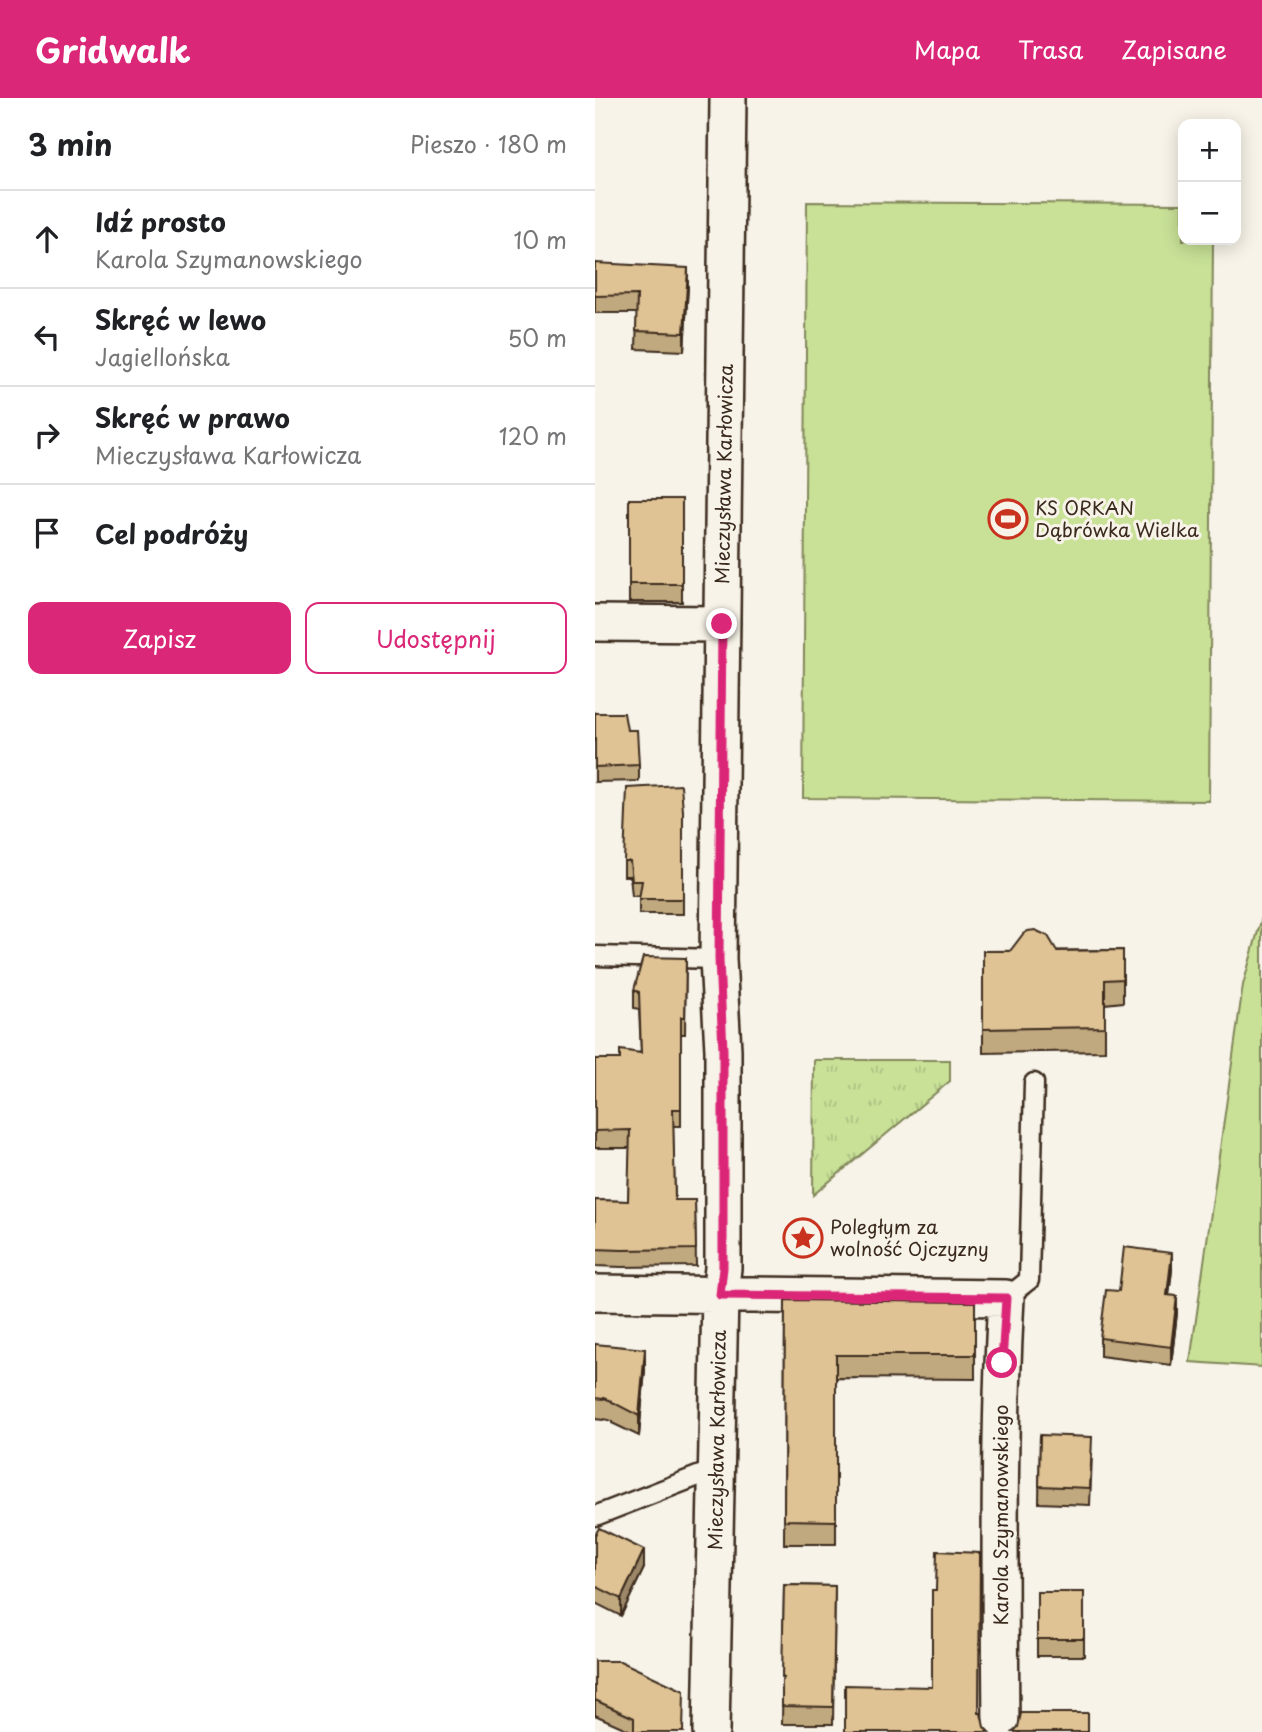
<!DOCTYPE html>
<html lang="pl">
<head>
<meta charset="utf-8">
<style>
	body { margin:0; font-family:"Playpen Sans",sans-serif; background:#f2f2f2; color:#202124 }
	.controls { position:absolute; right:21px; top:21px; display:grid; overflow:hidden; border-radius:14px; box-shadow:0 4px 18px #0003 }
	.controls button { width:63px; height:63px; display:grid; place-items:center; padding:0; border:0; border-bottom:2px solid #e0e0e0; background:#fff; color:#202124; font:35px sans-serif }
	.stop { position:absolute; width:21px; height:21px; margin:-16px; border:5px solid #db2777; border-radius:50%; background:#fff }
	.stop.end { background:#db2777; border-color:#fff; box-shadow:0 2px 7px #0008 }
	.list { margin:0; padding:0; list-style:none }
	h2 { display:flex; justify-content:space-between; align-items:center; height:91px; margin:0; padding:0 28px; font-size:30px }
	h2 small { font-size:23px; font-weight:400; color:#757577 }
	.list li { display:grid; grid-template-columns:46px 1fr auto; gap:21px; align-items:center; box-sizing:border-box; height:98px; padding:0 28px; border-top:2px solid #e0e0e0 }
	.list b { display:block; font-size:26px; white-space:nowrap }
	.list p { margin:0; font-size:23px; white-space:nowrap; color:#757577 }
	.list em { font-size:23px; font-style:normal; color:#757577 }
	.actions { display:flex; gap:14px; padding:21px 28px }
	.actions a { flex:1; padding:16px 0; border:2px solid #db2777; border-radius:14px; text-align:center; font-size:24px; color:#db2777 }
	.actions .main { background:#db2777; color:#fff }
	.icon { flex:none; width:38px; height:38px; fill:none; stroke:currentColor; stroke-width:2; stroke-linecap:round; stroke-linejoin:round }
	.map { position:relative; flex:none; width:667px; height:1634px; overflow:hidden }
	header { display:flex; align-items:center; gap:42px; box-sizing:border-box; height:98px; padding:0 35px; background:#db2777; color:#fff }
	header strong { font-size:33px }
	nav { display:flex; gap:38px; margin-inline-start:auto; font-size:24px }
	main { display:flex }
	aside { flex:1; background:#fff }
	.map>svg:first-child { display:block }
	.grass { fill:#c8e197; stroke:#82865a; stroke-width:2 }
	.park { fill:url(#park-tufts); stroke:#82865a; stroke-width:2 }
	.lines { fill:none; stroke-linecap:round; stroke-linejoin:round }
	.lane-casing { stroke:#3b2a1e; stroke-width:23 }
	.street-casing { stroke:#3b2a1e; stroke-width:40 }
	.lane { stroke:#f7f3e8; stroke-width:18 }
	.street { stroke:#f7f3e8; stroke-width:35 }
	.wall { fill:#c0a87f; stroke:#3b2a1e; stroke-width:2 }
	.shaded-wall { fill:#9c8868; stroke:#3b2a1e; stroke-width:2 }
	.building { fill:#dfc394; stroke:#3b2a1e; stroke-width:2 }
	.route { stroke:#db2777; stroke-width:9 }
	.labels { text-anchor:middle; stroke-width:6; stroke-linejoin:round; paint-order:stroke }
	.street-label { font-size:19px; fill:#3b2a1e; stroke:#f7f3e8 }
	.poi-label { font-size:19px; fill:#3b2a1e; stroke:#f7f3e8; text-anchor:start }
</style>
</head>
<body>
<header>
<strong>Gridwalk</strong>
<nav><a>Mapa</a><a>Trasa</a><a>Zapisane</a></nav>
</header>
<main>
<aside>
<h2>3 min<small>Pieszo · 180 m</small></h2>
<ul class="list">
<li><svg class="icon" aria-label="ahead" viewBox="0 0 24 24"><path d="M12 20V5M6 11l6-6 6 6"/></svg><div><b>Idź prosto</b><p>Karola Szymanowskiego</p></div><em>10 m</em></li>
<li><svg class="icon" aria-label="left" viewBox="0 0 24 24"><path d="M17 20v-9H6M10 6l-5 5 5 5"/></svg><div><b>Skręć w lewo</b><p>Jagiellońska</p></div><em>50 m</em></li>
<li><svg class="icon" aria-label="right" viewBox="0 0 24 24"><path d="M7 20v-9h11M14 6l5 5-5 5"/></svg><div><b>Skręć w prawo</b><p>Mieczysława Karłowicza</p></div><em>120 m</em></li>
<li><svg class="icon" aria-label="arrive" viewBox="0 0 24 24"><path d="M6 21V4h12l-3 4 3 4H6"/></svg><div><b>Cel podróży</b></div></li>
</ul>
<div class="actions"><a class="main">Zapisz</a><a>Udostępnij</a></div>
</aside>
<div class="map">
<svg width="667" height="1634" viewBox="0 0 667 1634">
	<defs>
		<pattern id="park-tufts" width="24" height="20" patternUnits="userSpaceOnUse" patternTransform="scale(1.75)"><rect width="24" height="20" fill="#c8e197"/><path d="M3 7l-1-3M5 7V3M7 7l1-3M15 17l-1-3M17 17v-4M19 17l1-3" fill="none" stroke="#adc182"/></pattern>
	</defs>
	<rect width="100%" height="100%" fill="#f7f3e8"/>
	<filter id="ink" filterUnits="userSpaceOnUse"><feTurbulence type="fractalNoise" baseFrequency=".0143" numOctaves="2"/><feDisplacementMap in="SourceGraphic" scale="14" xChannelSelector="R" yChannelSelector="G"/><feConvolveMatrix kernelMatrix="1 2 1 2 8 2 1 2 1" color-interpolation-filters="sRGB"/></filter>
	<g filter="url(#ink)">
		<path class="grass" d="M212,104L588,106V142H618L614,703L208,700Z
			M667,819V1269L595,1264L648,887Z"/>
		<path class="park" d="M219,962H355V983L218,1097Z"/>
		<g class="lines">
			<g class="lane-casing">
				<path id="lane" d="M0,858L123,861
					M411,1200L434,1182L439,985
					M0,1418L121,1371"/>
			</g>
			<g class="street-casing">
				<path id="street" d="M0,525L127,526
					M0,1195L411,1200C403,1345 405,1489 406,1634
					M116,1634L125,1197L128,1170V952L123,861L133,0"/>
			</g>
			<use href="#lane" class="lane"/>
			<use href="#street" class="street"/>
		</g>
		<path class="wall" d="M0,165L93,188L89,253L41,251L42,215H0Z
			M34,401H87V504H34Z
			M0,615L32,632L44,667V683L0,684Z
			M88,713V816H44V798H37L35,778H29V763Z
			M528,852V904L510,906V953L388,955V853Z
			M91,860L90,936H86V1028H78L80,1102H100L101,1168L27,1169L0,1168V1102L33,1103L35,1050H0V961H25L46,954L44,911L39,910V892Z
			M577,1172L574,1197L582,1215L576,1267L505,1258V1240L524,1193Z
			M190,1202L380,1204V1281L241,1280V1446H189Z
			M0,1246L50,1272L44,1338L17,1325V1323L9,1321L8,1322L0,1321Z
			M445,1337L497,1356L495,1407L444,1405Z
			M0,1437L49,1470L26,1518L0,1505Z
			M189,1487L240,1488L238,1626H187Z
			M442,1494H489V1558H442Z
			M0,1563L88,1634H38L0,1617Z"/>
		<path class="shaded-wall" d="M93,170V188L89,253V235Z
			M577,1155V1172L572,1214V1197Z
			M582,1198V1215L576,1267V1249Z
			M50,1251V1272L44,1338V1318Z
			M49,1452V1470L26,1518V1501Z"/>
		<path class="building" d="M0,165L93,170L89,235L41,233L42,197L0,198Z
			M34,401H87V486H34Z
			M0,615H29L32,632H42L44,667L0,669Z
			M86,687L88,713V801H44L47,783H37L35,763H29L32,690Z
			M440,832L453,838L462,853L528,852V881L510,882V929L388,931V853H415L428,836L433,833Z
			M48,859L91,860L90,919H86V1011H78L80,1102H100L101,1151L27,1152L0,1151V1102L33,1103L35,1032L0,1033V961H25V952L46,955L44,894L39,892Z
			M529,1149L577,1155L572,1197L582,1198L576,1249L505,1240L511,1192L524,1193Z
			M190,1202L380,1204V1257H241V1423L189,1422Z
			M0,1246L50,1251L44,1318L17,1304V1303L9,1300L8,1301L0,1300Z
			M445,1337L497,1339L495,1390L444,1388Z
			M4,1430L49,1452L26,1501L0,1488V1437Z
			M342,1453L385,1455L384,1615H386L389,1629L394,1634H250V1587L337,1589V1492H341Z
			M189,1487L240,1488L238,1609L187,1608V1583L189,1580L187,1579Z
			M442,1494H489V1541H442Z
			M0,1563H25L89,1593L88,1634H39V1620L0,1602Z
			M426,1615H493V1634H418L423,1629Z"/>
	</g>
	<g class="lines" filter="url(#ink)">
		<path class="route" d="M127,526L124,861L128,952V1170L125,1197L411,1200L407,1265"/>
	</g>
	<defs>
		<g id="stadium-ring" transform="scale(2.0125)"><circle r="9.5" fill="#f7f3e8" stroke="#c8321e" stroke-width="1.5"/><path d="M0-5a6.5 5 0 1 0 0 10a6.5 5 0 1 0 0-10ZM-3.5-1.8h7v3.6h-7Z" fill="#c8321e"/></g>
		<g id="sight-ring" transform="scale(2.0125)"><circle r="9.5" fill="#f7f3e8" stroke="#c8321e" stroke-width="1.5"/><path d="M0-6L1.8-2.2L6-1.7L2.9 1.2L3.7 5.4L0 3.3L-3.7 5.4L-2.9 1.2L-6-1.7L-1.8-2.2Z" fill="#c8321e"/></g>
	</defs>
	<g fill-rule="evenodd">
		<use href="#stadium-ring" x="413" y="421"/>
		<use href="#sight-ring" x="208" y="1140"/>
	</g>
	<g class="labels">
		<g class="street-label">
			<text transform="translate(129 376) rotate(-89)" y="7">Mieczysława Karłowicza</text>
			<text transform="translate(122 1342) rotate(-89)" y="7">Mieczysława Karłowicza</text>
			<text transform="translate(406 1417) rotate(-90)" y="7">Karola Szymanowskiego</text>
		</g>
		<g class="poi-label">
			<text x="440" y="417">KS ORKAN<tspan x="440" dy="22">Dąbrówka Wielka</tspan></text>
			<text x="235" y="1136">Poległym za<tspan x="235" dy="22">wolność Ojczyzny</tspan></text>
		</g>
	</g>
</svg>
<div class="controls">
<button>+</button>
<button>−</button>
</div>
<div class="stop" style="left:407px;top:1265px"></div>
<div class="stop end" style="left:127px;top:526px"></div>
</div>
</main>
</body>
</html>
